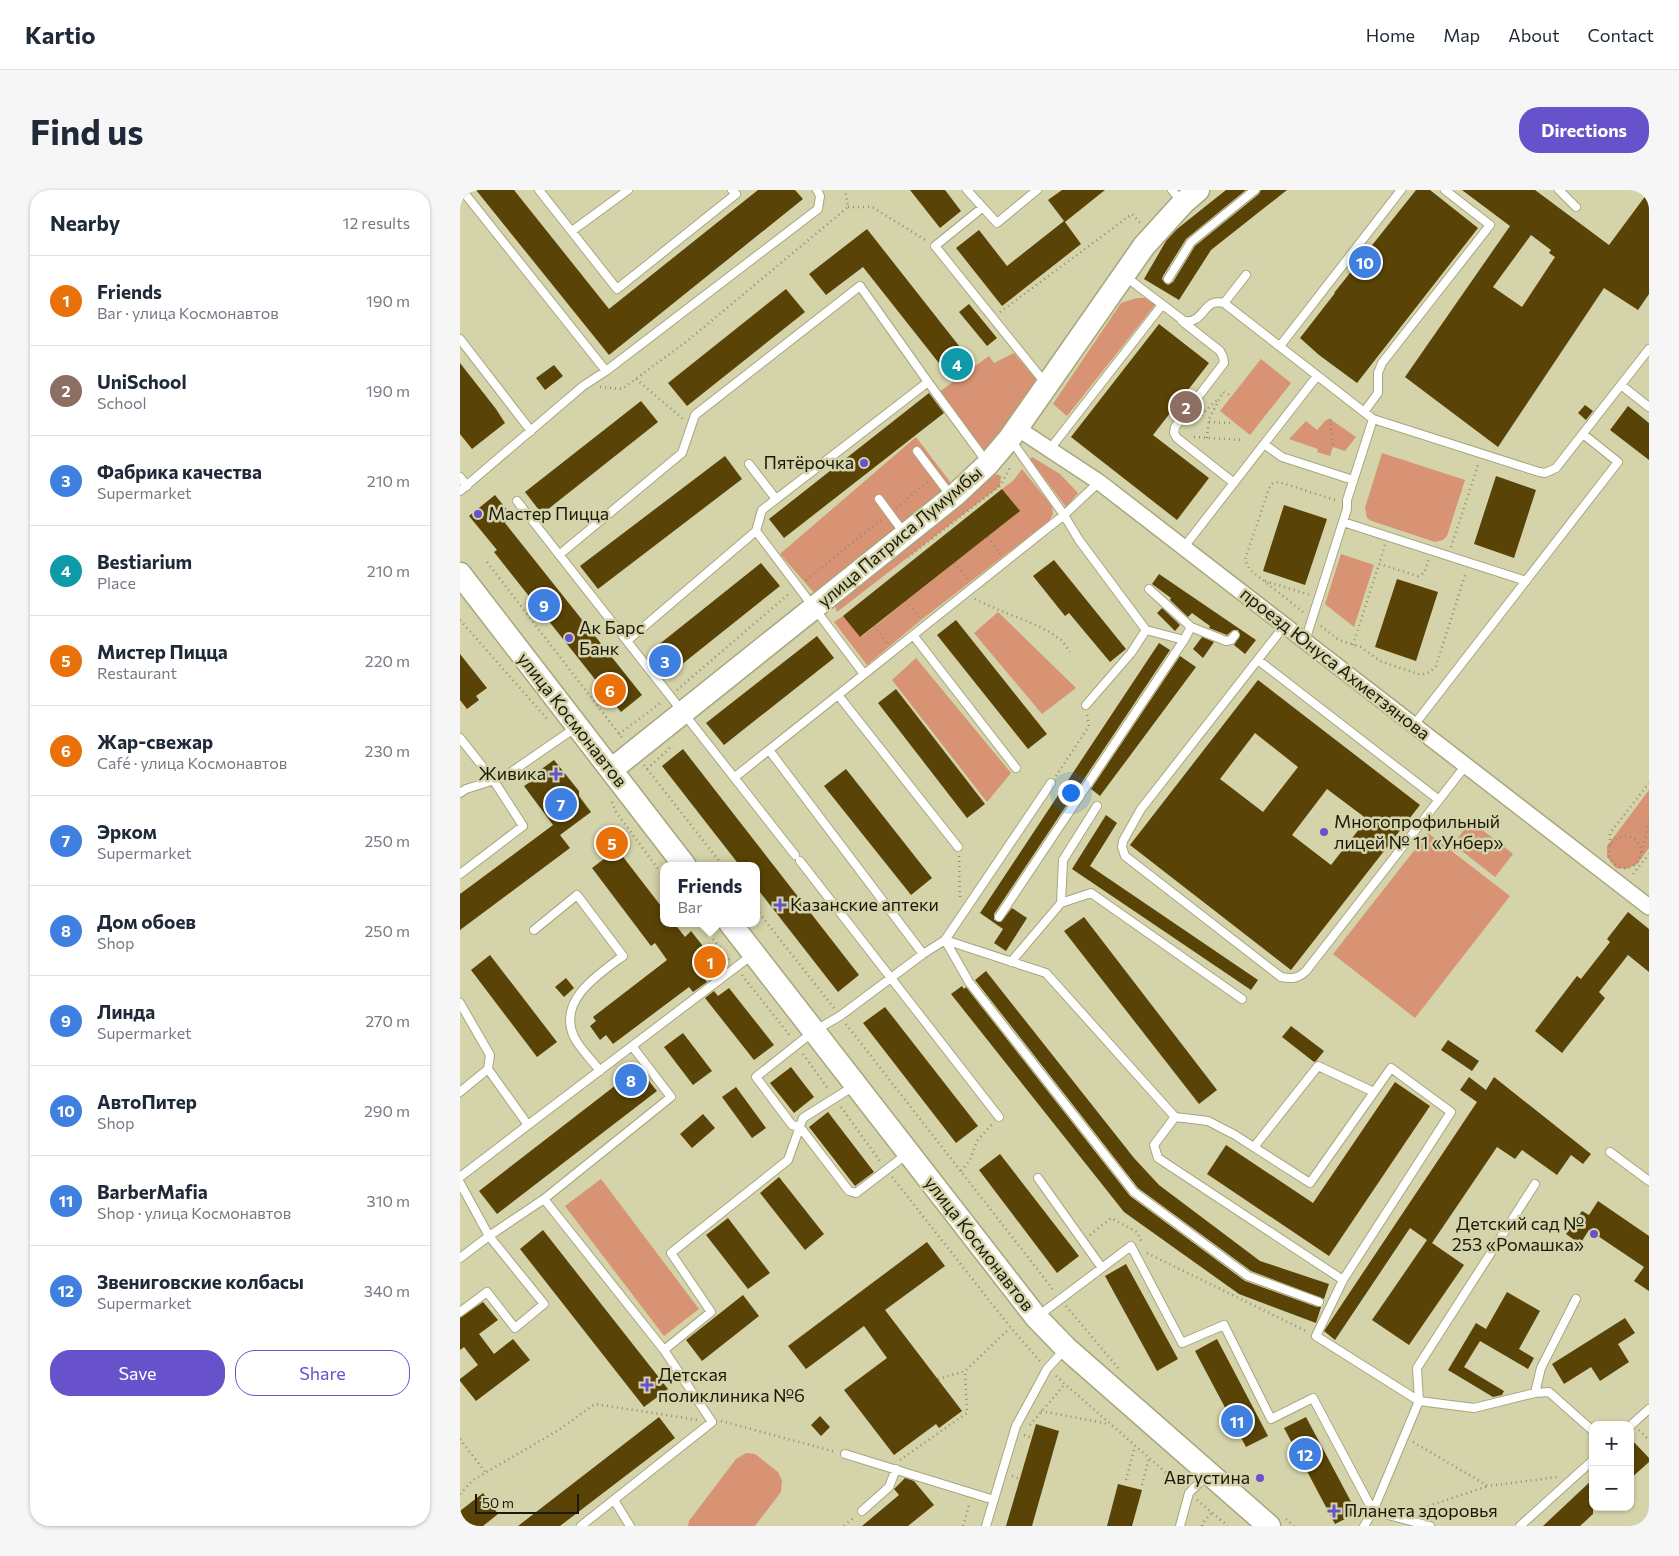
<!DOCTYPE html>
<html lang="en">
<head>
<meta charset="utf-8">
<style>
	body { margin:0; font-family:Commissioner,sans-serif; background:#f6f6f7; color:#1f2937 }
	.controls { position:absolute; right:15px; bottom:15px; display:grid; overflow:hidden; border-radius:10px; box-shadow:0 1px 4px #0004 }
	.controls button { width:45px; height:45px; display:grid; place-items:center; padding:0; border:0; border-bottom:1px solid #e0e1e3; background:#fff; color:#1f2937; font:25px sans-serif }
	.scale { position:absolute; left:15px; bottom:12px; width:104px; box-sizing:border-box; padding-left:5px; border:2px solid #1b1a0a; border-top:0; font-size:14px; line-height:18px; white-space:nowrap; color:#1b1a0a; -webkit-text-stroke:4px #d4d3a9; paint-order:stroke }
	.you { position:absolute; left:610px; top:602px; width:18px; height:18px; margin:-12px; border:4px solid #fff; border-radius:50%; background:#1a73e8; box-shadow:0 0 0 8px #1a73e833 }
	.badge { display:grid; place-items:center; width:32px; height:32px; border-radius:50%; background:#6752cb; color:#fff; font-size:16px; font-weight:700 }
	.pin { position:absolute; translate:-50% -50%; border:2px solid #fff; box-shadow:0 1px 5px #0006 }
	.popup { position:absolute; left:200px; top:672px; width:100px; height:65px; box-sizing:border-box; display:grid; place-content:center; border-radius:10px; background:#fff; filter:drop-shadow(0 1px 4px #0005); font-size:16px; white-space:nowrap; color:#747a83 }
	.popup b { font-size:19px; color:#1f2937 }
	.popup::after { content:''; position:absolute; left:50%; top:100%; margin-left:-10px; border:10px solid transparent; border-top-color:#fff }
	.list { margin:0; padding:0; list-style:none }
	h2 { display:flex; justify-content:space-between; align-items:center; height:65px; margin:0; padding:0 20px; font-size:21px }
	h2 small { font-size:16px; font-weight:400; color:#747a83 }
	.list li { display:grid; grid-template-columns:32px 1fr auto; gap:15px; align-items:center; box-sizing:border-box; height:90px; padding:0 20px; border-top:1px solid #e0e1e3 }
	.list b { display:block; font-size:19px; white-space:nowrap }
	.list p { margin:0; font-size:16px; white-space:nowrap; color:#747a83 }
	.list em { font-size:16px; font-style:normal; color:#747a83 }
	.actions { display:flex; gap:10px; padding:15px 20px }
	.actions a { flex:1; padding:11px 0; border:1px solid #6752cb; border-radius:20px; text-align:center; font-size:18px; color:#6752cb }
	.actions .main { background:#6752cb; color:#fff }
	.map { position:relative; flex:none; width:1189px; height:1336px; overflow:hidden; border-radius:20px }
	header { display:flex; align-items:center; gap:30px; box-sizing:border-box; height:70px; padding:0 25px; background:#fff; border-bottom:1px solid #e0e1e3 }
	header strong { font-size:24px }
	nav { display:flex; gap:28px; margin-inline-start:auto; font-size:18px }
	.intro { display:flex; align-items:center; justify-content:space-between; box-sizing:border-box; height:120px; padding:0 30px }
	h1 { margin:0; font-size:35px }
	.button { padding:12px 22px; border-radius:20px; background:#6752cb; color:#fff; font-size:18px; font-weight:700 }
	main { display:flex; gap:30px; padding:0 30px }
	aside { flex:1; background:#fff; border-radius:20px; box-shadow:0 1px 4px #0004 }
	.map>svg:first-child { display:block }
	.green { fill:#d79373 }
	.building { fill:#594306; fill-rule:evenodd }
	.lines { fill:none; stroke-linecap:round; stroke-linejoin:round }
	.lane-casing { stroke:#a8a67e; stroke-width:10 }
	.street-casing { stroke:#a8a67e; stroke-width:18 }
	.secondary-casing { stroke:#a8a67e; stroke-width:25 }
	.path { stroke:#8f8e6e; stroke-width:2.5; stroke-dasharray:1 4; stroke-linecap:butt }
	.lane { stroke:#fff; stroke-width:8 }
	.street { stroke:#fff; stroke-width:15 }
	.secondary { stroke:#fff; stroke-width:22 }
	.poi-dot { fill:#6752cb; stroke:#d4d3a9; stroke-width:2 }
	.labels { text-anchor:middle; stroke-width:5; stroke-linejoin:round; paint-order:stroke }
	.poi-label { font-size:18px; fill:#1b1a0a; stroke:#d4d3a9; text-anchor:start }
	.street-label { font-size:18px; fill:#1b1a0a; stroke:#d4d3a9 }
</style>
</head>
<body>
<header>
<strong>Kartio</strong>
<nav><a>Home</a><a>Map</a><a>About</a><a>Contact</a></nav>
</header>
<div class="intro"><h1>Find us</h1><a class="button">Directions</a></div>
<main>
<aside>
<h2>Nearby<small>12 results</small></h2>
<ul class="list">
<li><span class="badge" style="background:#e8710a">1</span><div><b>Friends</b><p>Bar · улица Космонавтов</p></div><em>190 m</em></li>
<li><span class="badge" style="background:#8d6e63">2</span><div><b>UniSchool</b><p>School</p></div><em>190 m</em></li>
<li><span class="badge" style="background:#3f7fe0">3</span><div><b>Фабрика качества</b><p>Supermarket</p></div><em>210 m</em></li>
<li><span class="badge" style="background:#0f9aa8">4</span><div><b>Bestiarium</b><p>Place</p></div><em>210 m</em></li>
<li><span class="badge" style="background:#e8710a">5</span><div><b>Мистер Пицца</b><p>Restaurant</p></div><em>220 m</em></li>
<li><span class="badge" style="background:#e8710a">6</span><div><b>Жар-свежар</b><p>Café · улица Космонавтов</p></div><em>230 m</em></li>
<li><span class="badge" style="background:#3f7fe0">7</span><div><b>Эрком</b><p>Supermarket</p></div><em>250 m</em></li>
<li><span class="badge" style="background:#3f7fe0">8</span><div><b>Дом обоев</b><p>Shop</p></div><em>250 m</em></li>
<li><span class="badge" style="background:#3f7fe0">9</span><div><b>Линда</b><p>Supermarket</p></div><em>270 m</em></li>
<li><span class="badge" style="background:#3f7fe0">10</span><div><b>АвтоПитер</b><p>Shop</p></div><em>290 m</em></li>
<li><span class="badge" style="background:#3f7fe0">11</span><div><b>BarberMafia</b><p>Shop · улица Космонавтов</p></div><em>310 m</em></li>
<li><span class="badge" style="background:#3f7fe0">12</span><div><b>Звениговские колбасы</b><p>Supermarket</p></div><em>340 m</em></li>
</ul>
<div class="actions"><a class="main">Save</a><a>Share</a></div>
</aside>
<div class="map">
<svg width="1189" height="1336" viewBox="0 0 1189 1336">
	<rect width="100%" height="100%" fill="#d4d3a9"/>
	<path class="green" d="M677,108H685L695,115L607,226L593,214L661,113Z
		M554,163L580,194L528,267L479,202L529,166L534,173Z
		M801,169L831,193L790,245L760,221Z
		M870,229L896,247L885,261L873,257L870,266L857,262L858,259L829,249L846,231L857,240L866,230Z
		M456,247L491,293L356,405L320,364Z
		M922,263L1005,290L987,346L983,350L975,352L912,331L907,328L905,318Z
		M572,267L600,284L618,303L606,317L570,269Z
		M562,279L592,316L593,324L589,331L461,430L407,475L374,432L383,426L401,447L559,321L542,299L553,291Z
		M536,284L541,286L540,296L377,422L374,413Z
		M881,364L914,375L894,437L865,414Z
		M538,422L616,498L582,524L514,443Z
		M456,468L551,583L527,612L432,490Z
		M1189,600V658L1177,674L1166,679L1156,678L1147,667V656Z
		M1011,631L1053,664L1035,687L993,654Z
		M968,643L1050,706L955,828L873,764Z
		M141,989L239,1119L204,1146L105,1016Z
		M286,1263L295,1264L318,1282L322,1291L321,1302L295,1336H228L229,1331L276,1269Z"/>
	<path class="building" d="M16,0H54L149,119L298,0H335L343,9L149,165Z
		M450,0H485L501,21L480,38Z
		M602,0H645L605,32L621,54L542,116L496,58L519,40L547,76L604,31L588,10Z
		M766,0H786L726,49L703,86L702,89L705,93L708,95L713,92L735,56L799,4L801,0H827L751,60L719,110L684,89L706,51L717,39Z
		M956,0H970L1018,38L897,193L859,165L840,148L875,103H874Z
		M1002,0H1075L1149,55L1189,1V104L1178,120L1144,98L1038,257L945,187L1050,36ZM1071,45L1091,60L1089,63L1095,67L1062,117L1033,97Z
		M407,39L507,166L486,182L403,77L366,105L349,84Z
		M326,99L345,122L227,216L208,193Z
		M509,114L537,148L527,156L499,122Z
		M699,134L749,173L693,245L749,288L717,330L611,247Z
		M0,173L36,219L45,233L12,259L0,244Z
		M94,175L103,186L85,200L76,188Z
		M469,203L484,223L324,348L309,329Z
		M181,211L198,232L82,324L65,302Z
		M1125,215L1133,221L1126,230L1118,223Z
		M1168,216L1189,233V270L1150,240Z
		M265,266L282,289L138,399L120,376Z
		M1036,286L1076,300L1054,368L1014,354Z
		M542,299L560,321L400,447L383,426Z
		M35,305L52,326L45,333L182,505L161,522L34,362L37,360L9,326Z
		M824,315L867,329L845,395L803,381Z
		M594,370L666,459L650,472L609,423L605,426L573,386Z
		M301,373L320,396L211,483L192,460Z
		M699,384L796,450L785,464L774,455L780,446L778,440H773L767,445L749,438L750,436L732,423L728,427L710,410L711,408L692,394Z
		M937,389L978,402L956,471L915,457Z
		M702,418L720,435L715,441L697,423Z
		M496,430L587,544L568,559L477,445Z
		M357,446L374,468L264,555L246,533Z
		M742,447L754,452L743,468L733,459Z
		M699,453L710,460L534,724V730L541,732L552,718L567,728L546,761L534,753L543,739L520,723Z
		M0,464L27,498L16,506L19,510L7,519L0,510Z
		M720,466L736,477L640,606L631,599Z
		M798,490L960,615L831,780L670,655ZM795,543L838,577L803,622L760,589ZM867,599L907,629L871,675L832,645Z
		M436,499L525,614L507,628L418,513Z
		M223,559L399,785L378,802L296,697V676H280L202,576Z
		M94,570L119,601V606L131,622L100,645L110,658L0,740V704L93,635L64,596L73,590V585Z
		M386,579L472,688L451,705L364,596Z
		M646,625L657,633L630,676L798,790L791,800L612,679Z
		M157,659L204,720V733H214L225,747L231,741L257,774L242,786L247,792L233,802L229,797L153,854L146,845L140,850L130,836L136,831L133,827L207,770L195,753L191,756L132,678Z
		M1168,722L1189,739V782L1168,765L1139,802L1145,808L1102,863L1075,841L1117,786L1121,789L1150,752L1147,749Z
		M624,727L757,900L739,914L604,741Z
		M30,765L97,852L77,867L11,780Z
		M526,781L674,968L699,995L800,1071L869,1094L864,1109L791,1081L678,998L515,790Z
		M106,788L114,798L104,807L95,797Z
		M502,796L504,799L506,797L670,1006L785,1091L857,1117H861L856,1133L779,1104L664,1022L491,804Z
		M269,798L314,855L294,870L245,808L254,801L258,806Z
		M425,817L518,936L496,953L403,833Z
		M831,836L864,861L856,871L854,872L822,847Z
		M223,843L252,881L233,895L204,857Z
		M988,850L1019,871L1012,881L981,860Z
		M331,877L354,907L334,923L310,893Z
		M178,878L197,901L37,1024L19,1001Z
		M1009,887L1026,900L1034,887L1131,964L1123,974L1111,965L1097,985L1062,960L1055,969L1037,957L972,1053L1004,1075L949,1155L912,1130L967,1050L950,1038L875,1150L864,1141L1017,912L1000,900Z
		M935,892L970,916L869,1066L747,984L766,955L853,1013Z
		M276,897L306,938L292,948L262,907Z
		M368,922L414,982L395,996L349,937Z
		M243,924L255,938L232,958L220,944Z
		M540,964L619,1066L597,1083L519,980Z
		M319,987L364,1044L345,1060L300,1003Z
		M1138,1011L1189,1046V1101L1174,1091L1184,1077L1129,1040L1120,1054L1106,1044L1122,1021L1129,1025Z
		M268,1028L310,1083L288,1099L246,1045Z
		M83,1040L208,1199L184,1217L60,1059Z
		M467,1052L485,1076L425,1120L502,1221L479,1238L476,1234L434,1265L384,1200L427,1168L404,1136L346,1179L328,1156Z
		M666,1074L718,1169L697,1181L645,1086Z
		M1047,1102L1080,1121L1059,1159L1074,1168L1068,1179L1020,1151L1004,1177L1044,1201L1042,1205L1033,1207L988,1180L1016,1133L1026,1139Z
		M283,1105L299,1126L242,1171L226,1150Z
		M23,1112L38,1130L19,1144L34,1164L53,1149L70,1170L16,1211L0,1191V1189L18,1175L4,1157L0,1160V1128Z
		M1165,1128L1175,1143L1158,1154L1169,1172L1140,1191L1131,1177L1104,1194L1092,1174Z
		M757,1149L808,1246L786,1257L735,1161Z
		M360,1226L370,1237L361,1246L351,1235Z
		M199,1227L215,1248L100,1336H58Z
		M846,1227L897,1323L875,1334L824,1238Z
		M576,1234L599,1241L572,1336H546Z
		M1170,1248L1189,1268V1272L1170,1289Z
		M445,1288L454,1291L474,1315L448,1336H402L439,1305L434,1299Z
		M1133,1289V1324L1120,1336H1083Z
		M658,1294L682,1300L672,1336H647Z
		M23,1303L38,1324L23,1336H0V1321Z"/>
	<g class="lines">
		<g class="lane-casing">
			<path id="lane" d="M2,0L146,181L358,19L360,6L357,0
				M79,0L157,99L276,4L272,0
				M507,0L537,33L577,0
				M712,0L721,11
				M1099,0L1116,17
				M522,18L475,56L586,194
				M112,41L168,0
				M666,87L724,131C745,134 743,107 764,113L913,229L1079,282L1085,283L1096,278L1189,159
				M708,89L731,52L795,0
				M764,113L786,85
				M722,131L760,161L763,167L764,173L715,237L714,243L717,248L774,293
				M0,149L71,241
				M820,156L941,0
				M1161,195L1189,217
				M904,222L918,203V183L922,173L1030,35L985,0
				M551,250L604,325L619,350L686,440L724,450
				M804,254L822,267L893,290
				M590,259L702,115
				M457,261L491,306
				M289,274L316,309
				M0,287L7,296
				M0,301L123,196L146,181
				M419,309L444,343
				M57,311L335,665
				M883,332L1066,391
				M296,341L404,484
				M724,357L857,186
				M99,365L222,263L235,225L400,96L468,192L526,271
				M825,435L681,619L663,651L662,657L665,666L821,787C832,789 837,789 846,781L1006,575
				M731,437L766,451L771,450L775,445
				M453,445L556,578
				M167,451L296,341L302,320L468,192
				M845,451L887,319V310L913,229
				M798,470L979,610
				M378,505L498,657
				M626,515L671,463L686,440
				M954,535L1158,272L1123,244
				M0,548L34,591L63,636L0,684
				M309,560L463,764
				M275,587L604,325L639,292
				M591,593L485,750L509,792L674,1002L788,1086L859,1112
				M0,603L6,599L44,587L115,538
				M340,671L539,927
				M601,713L603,670L637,616
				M539,727L724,450L731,437L689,399
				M74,740L117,705L163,766C139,784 97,810 114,847C120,859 132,870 140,881
				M551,772L601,713L631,703L782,809
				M0,813L30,865L28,879L0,902
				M715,927L748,931L775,945L850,993L931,878L991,922L883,1090
				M68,935L292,765
				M794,957L858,876L914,902
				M1150,962L1189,991
				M447,964L396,1003L389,1001L340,937L332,935L296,887L354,841L380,826L463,764L485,750L586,783L715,927L694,955L698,968L883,1090L856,1146L959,1211L913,1321
				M0,987L68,935L28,879
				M578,988L642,1078
				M0,993L29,1046L84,1009L204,1160
				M1075,994L957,1178L959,1211L1014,1218L1075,1203L1089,1202L1133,1241
				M84,1009L211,907L172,856
				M0,1068L29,1046L84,1114L55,1138L27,1102L0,1122
				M578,1126L671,1056L722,1153L764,1135L811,1229L853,1208L913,1321
				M1075,1203L1081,1178L1116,1109
				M1170,1236L1189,1219
				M385,1264L534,1310
				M154,1310L170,1336
				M402,1321L429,1297L436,1279
				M121,1336L252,1232L204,1160L251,1122L211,1063L328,970L343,928L394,896
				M526,1336L556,1236L587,1179L604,1160
				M720,1336L729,1303L747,1285
				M904,1336L913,1321L970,1336
				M1060,1336L1133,1270"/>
		</g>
		<g class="street-casing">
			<path id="street" d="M557,238L639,292L1189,717"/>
		</g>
		<g class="secondary-casing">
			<path id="secondary" d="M0,384L225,676
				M151,580L495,305L528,274L550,248L684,56L723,13L738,0
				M270,733L576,1127L606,1158L809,1336"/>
		</g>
		<path class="path" d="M388,17H412L467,51
			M540,122L672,24L680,33
			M176,189L224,230
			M140,197L162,199L226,152L388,17L385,0
			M870,229L873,257
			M734,232L757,210
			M749,232L772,233
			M734,247L784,250
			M747,248L749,229L763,202L770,205
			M436,318L468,291
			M528,347L540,364
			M925,355L919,374L958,386L964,383L969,369
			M991,357L1019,272
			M448,367L540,296L551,276
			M27,372L163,549
			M494,373L508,389
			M346,390L422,329
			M805,391L850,405
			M515,409C541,423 578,432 601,450C604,453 607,458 610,462
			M446,411L459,427
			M843,422L789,379L785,370L809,298L813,293L819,292L878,311
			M0,430L89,531
			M414,436L427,453
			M861,436L879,450L901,457L920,471L961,485L970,482L976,476L1006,382
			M893,455L919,374
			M217,500L330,403
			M159,544L203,511
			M184,575L263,676
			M187,579L212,556
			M596,586L629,536L627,524
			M152,612L156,622L204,687
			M1149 662a16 16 0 1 1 32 0a16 16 0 1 1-32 0Z
			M1150,655V643L1189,593
			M1182,662L1189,630
			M499,666L500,708
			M1173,684L1189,664
			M296,719L374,818
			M241,733L270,771
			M282,785L331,847
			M386,834L595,1102
			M343,864L369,900
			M381,917L420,971
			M501,981L510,970L517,951L533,933
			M432,987L551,1138L581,1172
			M630,1045L651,1028L677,1042L682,1052
			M687,1063L848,1142
			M606,1116L659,1179
			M596,1186L721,1296
			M478,1189L505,1181L550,1138
			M581,1221L649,1234
			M261,1231L376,1262
			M570,1235L605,1194
			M1179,1240L1189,1250
			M564,1245L572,1248
			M0,1249L26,1283
			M953,1252L1028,1296L1098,1287
			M440,1270L507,1223L505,1181
			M552,1286L560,1289
			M666,1290L675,1256
			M682,1295L689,1268
			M0,1304L13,1290L97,1241L135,1214L238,1230
			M737,1310L768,1336
			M954,1321L1028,1296
			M826,1329L834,1336
			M384,1336L395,1326
			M503,1336L510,1312
			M742,1336V1334L752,1322"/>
		<use href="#lane" class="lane"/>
		<use href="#street" class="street"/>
		<use href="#secondary" class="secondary"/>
	</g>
	<g class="poi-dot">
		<circle cx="404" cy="273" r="5"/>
		<circle cx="18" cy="324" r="5"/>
		<circle cx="109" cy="448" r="5"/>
		<path d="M93.5 576.5h5v5h5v5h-5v5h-5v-5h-5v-5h5z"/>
		<circle cx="864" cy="642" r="5"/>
		<path d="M317.5 707.5h5v5h5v5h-5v5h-5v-5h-5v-5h5z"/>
		<circle cx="1134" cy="1044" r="5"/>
		<path d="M184.5 1187.5h5v5h5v5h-5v5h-5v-5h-5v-5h5z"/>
		<circle cx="800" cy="1288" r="5"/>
		<path d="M871.5 1313.5h5v5h5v5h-5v5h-5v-5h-5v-5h5z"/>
	</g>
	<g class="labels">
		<g class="poi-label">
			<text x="394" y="279" text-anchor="end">Пятёрочка</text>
			<text x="28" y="330">Мастер Пицца</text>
			<text x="119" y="444">Ак Барс<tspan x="119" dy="21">Банк</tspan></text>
			<text x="86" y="590" text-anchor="end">Живика</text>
			<text x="874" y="638">Многопрофильный<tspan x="874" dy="21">лицей № 11 «Унбер»</tspan></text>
			<text x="330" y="721">Казанские аптеки</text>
			<text x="1124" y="1040" text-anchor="end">Детский сад №<tspan x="1124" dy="21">253 «Ромашка»</tspan></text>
			<text x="198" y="1191">Детская<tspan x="198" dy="21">поликлиника №6</tspan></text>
			<text x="790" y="1294" text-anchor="end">Августина</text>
			<text x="884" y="1327">Планета здоровья</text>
		</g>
		<g class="street-label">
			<text transform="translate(440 347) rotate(-40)" y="6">улица Патриса Лумумбы</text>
			<text transform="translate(875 474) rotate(38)" y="6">проезд Юнуса Ахметзянова</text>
			<text transform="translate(112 530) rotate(52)" y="6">улица Космонавтов</text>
			<text transform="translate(519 1054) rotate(52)" y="6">улица Космонавтов</text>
		</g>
	</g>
</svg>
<div class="controls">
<button>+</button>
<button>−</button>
</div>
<div class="scale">50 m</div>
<div class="you"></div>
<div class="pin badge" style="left:250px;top:772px;background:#e8710a">1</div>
<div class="popup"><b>Friends</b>Bar</div>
<div class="pin badge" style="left:726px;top:217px;background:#8d6e63">2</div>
<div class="pin badge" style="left:205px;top:471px;background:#3f7fe0">3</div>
<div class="pin badge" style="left:497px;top:174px;background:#0f9aa8">4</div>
<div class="pin badge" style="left:152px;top:653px;background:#e8710a">5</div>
<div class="pin badge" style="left:150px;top:500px;background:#e8710a">6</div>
<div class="pin badge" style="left:101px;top:614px;background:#3f7fe0">7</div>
<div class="pin badge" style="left:171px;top:890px;background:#3f7fe0">8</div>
<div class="pin badge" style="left:84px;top:415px;background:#3f7fe0">9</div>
<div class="pin badge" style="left:905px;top:72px;background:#3f7fe0">10</div>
<div class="pin badge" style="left:777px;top:1231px;background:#3f7fe0">11</div>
<div class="pin badge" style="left:845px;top:1264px;background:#3f7fe0">12</div>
</div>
</main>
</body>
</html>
